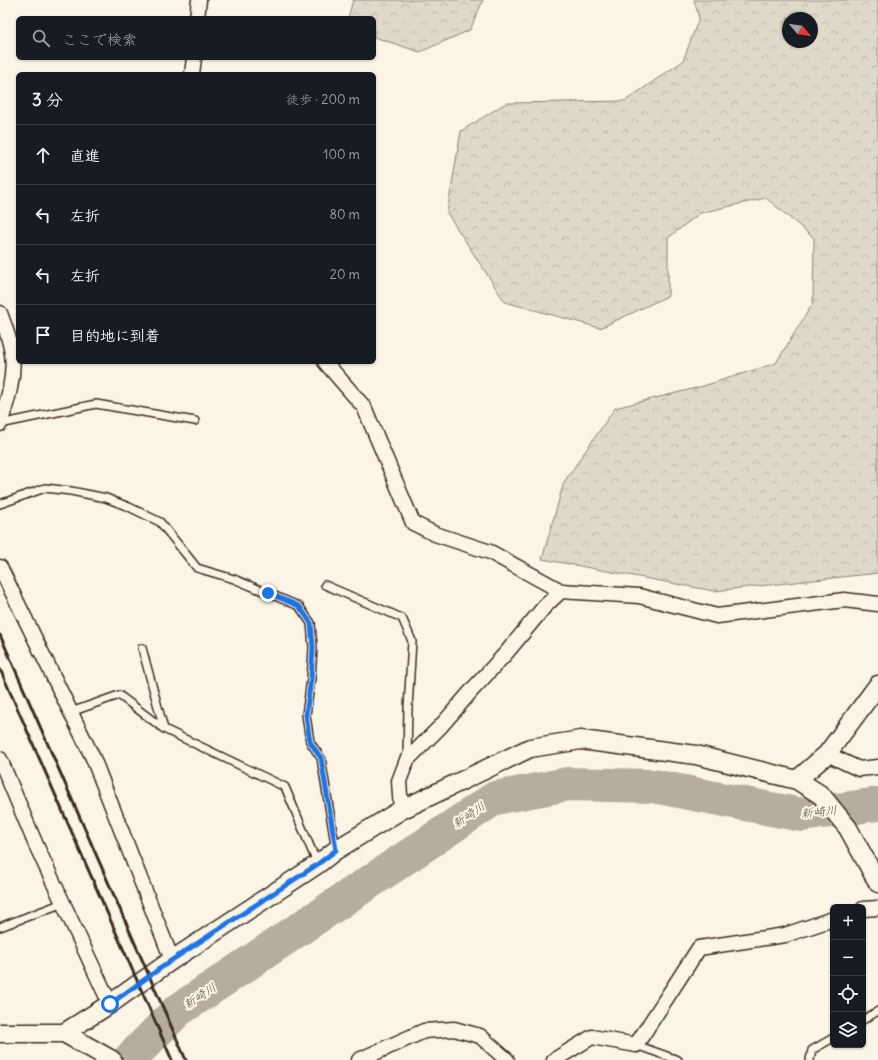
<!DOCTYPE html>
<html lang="ja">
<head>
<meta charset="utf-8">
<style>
	body { margin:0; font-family:Delius,"Klee One",sans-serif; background:#20242c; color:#f1f3f6 }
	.controls { position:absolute; right:12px; bottom:12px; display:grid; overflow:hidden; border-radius:6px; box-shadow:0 1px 3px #0004 }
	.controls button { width:36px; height:36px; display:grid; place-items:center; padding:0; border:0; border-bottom:1px solid #363941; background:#171b24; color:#f1f3f6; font:20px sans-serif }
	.compass { position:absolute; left:782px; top:12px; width:36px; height:36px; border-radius:50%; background:#171b24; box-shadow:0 1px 3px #0004; rotate:119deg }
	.stop { position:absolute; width:12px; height:12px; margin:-9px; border:3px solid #1a73e8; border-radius:50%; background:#fff }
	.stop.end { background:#1a73e8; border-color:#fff; box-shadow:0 1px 4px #0008 }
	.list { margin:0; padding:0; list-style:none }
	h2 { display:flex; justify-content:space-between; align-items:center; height:52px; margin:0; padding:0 16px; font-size:17px }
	h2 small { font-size:13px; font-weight:400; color:#9ea1a6 }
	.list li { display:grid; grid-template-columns:26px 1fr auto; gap:12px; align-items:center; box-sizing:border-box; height:60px; padding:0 16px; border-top:1px solid #363941 }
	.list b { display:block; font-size:15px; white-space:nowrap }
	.list em { font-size:13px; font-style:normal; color:#9ea1a6 }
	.icon { flex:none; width:22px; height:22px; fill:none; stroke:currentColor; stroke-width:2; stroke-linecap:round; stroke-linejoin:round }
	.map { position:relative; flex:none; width:878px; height:1060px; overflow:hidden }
	.search { position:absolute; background:#171b24; box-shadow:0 1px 3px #0004; left:16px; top:16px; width:360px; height:44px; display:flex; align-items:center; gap:10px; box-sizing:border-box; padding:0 14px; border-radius:6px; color:#9ea1a6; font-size:15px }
	.panel { position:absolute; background:#171b24; box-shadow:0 1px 3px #0004; left:16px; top:72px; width:360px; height:292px; border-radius:6px }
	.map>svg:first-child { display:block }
	.forest { fill:url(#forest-crowns); stroke:#8e8173; fill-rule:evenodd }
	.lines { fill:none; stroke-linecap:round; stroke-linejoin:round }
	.river { stroke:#b7ad9e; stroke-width:34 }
	.service-casing { stroke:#3b2a1e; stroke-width:10 }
	.minor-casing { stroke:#3b2a1e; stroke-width:17 }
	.tertiary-casing { stroke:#3b2a1e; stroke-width:21 }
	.service { stroke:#fcf5e5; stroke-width:7 }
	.minor { stroke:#fcf5e5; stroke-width:14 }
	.tertiary { stroke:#fcf5e5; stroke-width:18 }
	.rail { stroke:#3b2a1e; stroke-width:3 }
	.route { stroke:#1a73e8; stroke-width:5 }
	.labels { text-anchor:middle; stroke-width:4; stroke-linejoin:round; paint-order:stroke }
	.water-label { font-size:12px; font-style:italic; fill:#605144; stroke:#fcf5e5 }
</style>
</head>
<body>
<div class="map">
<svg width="878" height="1060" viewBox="0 0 878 1060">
	<defs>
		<pattern id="forest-crowns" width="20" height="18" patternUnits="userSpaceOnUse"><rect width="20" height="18" fill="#e0d8c8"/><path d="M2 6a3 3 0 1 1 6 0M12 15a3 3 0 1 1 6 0" fill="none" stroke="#c1baab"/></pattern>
	</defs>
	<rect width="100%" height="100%" fill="#fcf5e5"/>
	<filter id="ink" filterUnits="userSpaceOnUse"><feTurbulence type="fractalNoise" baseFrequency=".025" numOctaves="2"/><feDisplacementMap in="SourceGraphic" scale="8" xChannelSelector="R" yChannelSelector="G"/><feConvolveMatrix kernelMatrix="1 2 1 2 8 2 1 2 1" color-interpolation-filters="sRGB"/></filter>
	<g filter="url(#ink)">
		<path class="forest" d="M353,0H483L470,30L420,52L374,37V18H348Z
			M694,0H878V573L714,591L542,559L564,482L615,408L700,387L776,363L813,303L814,238L766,198L700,213L668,238V296L600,328L505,302L447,213L461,131L506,103L625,101L683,61L699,18ZM788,18H812V42H788Z"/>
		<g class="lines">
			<path class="river" d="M129,1060L177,1011L495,798L568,784L653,786L802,815L878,804"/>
			<g class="service-casing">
				<path id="service" d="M0,424L96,404L195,421
					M0,504L45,488L71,491L106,498L129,507L160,522L197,568L234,579L299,606L311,623L313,648L311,679L306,715L310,742L321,758L336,850
					M325,585L402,618L412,641L408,708L407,757
					M142,648L164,729
					M71,712L119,695L164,729L285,787L317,863
					M0,927L63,903
					M863,1020L878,1011
					M636,1045L678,1060
					M810,1060L812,1050L833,1038"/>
			</g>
			<g class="minor-casing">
				<path id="minor" d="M197,18L199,0
					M192,74L194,58
					M0,313C5,326 10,340 12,354C15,378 7,402 0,424
					M325,362L364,407L413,523L435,534L490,552L561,591
					M0,567L93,758L172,960
					M827,754L859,769L878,767
					M0,759L36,845L110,1004
					M401,810L399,781L407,760L441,726L473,689L507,652L545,606L561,591L639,596L717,616L844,600L878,604
					M863,909L878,908
					M359,1060L424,1031L454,1029L480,1036L507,1060
					M554,1060L592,1037L636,1045L699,948L785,935L833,919"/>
			</g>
			<g class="tertiary-casing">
				<path id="tertiary" d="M797,780L827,754L878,685
					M0,1033H64L110,1004L172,960L318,864L336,850L401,810L530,748L581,740L696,755L797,780L821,795L848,828L878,883
					M64,1033L112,1060"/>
			</g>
			<use href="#service" class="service"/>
			<use href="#minor" class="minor"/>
			<use href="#tertiary" class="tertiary"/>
			<path class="rail" d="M0,635L186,1060
				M0,669L172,1060"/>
		</g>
	</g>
	<g class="lines" filter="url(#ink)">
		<path class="route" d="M110,1004L172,960L318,864L336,850L321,758L310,742L306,715L311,679L313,648L311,623L299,606L268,593"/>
	</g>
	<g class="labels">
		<g class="water-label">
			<text transform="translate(819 812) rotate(-6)" y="4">新崎川</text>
			<text transform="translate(469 815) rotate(-34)" y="4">新崎川</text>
			<text transform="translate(200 996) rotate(-34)" y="4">新崎川</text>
		</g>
	</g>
</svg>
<div class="controls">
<button>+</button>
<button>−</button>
<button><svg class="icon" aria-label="locate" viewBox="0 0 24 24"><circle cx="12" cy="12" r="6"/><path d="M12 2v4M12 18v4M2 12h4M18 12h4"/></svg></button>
<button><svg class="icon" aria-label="layers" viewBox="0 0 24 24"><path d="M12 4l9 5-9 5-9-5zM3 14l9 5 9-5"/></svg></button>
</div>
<svg class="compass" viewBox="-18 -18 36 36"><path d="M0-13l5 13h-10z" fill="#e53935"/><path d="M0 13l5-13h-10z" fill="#9ea1a6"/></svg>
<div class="stop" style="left:110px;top:1004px"></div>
<div class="stop end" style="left:268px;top:593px"></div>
<div class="search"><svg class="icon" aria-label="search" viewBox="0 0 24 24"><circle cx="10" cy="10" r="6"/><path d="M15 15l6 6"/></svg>ここで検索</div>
<section class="panel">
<h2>3 分<small>徒歩 · 200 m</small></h2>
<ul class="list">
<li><svg class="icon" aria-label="ahead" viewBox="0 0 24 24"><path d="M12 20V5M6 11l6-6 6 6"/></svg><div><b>直進</b></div><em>100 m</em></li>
<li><svg class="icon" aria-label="left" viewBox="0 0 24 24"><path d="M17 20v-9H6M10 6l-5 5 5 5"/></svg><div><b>左折</b></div><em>80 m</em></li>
<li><svg class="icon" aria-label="left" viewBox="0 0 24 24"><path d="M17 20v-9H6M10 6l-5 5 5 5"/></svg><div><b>左折</b></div><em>20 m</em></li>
<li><svg class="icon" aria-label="arrive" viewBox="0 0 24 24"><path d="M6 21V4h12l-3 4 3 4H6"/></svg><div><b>目的地に到着</b></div></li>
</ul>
</section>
</div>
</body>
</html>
